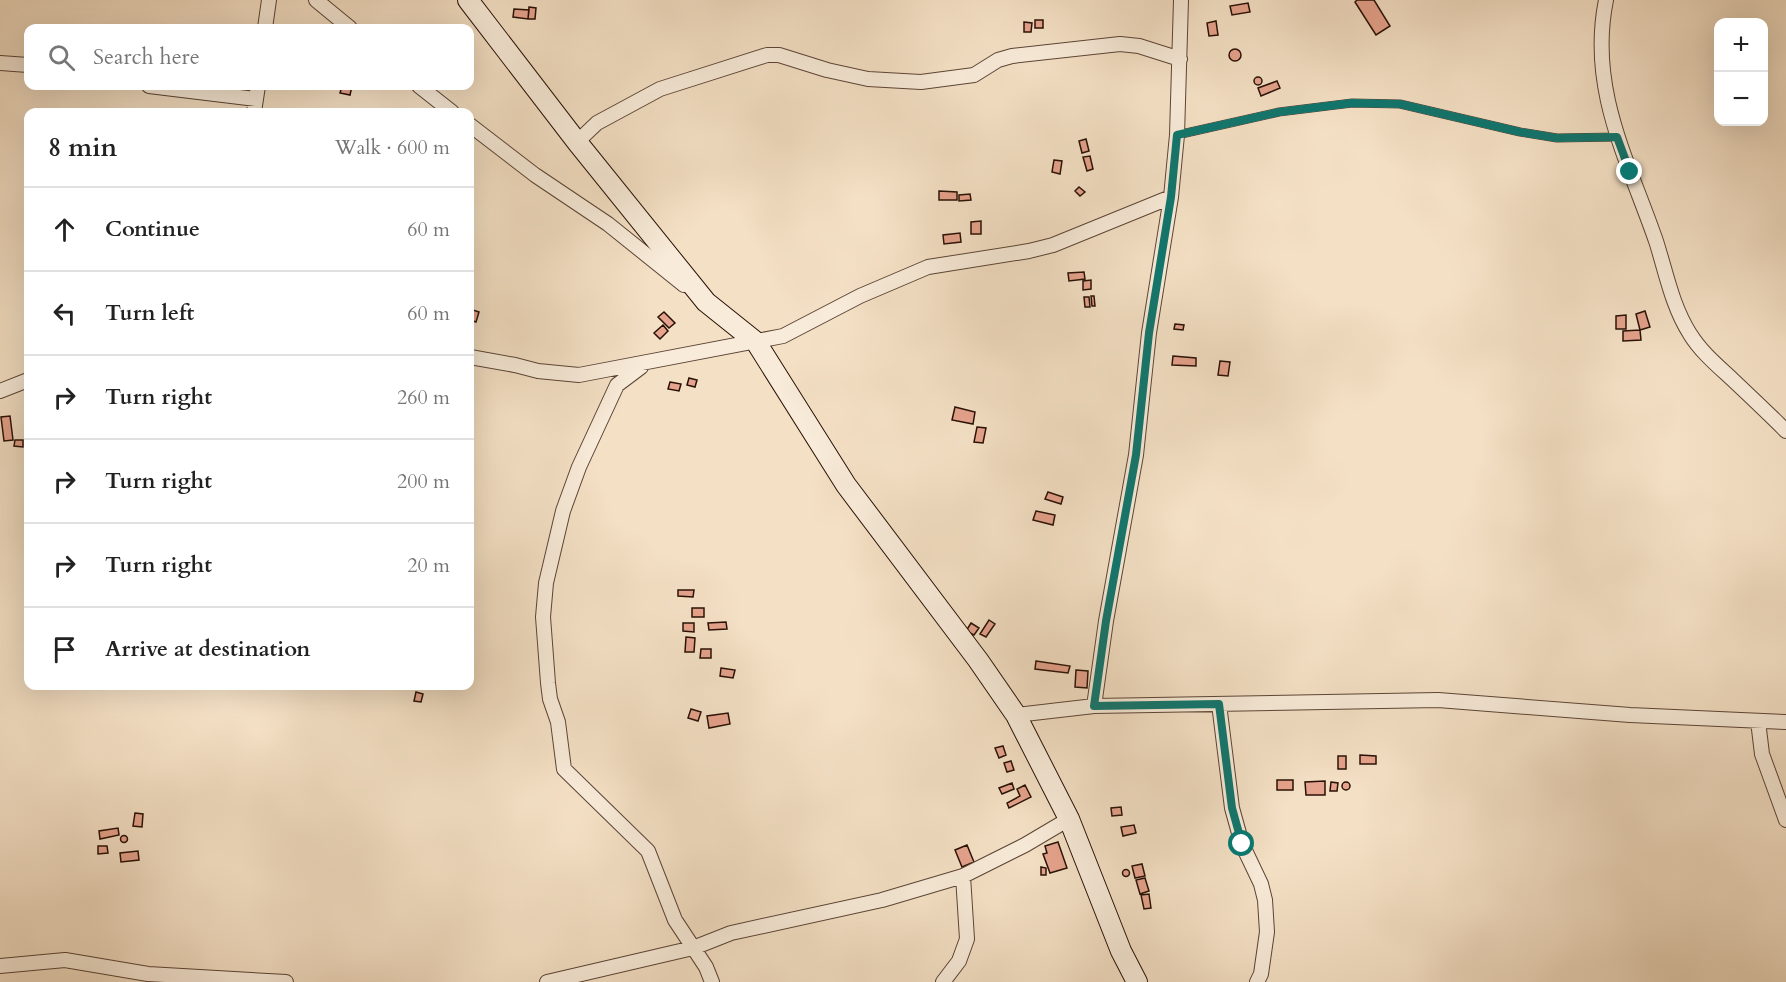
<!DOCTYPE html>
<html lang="en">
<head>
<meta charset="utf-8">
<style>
	body { margin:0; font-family:Cardo,serif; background:#f2f2f2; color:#222 }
	.controls { position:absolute; right:18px; top:18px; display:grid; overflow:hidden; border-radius:12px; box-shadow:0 6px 24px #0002 }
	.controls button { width:54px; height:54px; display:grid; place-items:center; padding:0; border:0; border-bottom:2px solid #e0e0e0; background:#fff; color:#222; font:30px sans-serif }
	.stop { position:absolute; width:18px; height:18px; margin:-14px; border:4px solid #0f766e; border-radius:50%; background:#fff }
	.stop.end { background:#0f766e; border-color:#fff; box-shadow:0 2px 6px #0008 }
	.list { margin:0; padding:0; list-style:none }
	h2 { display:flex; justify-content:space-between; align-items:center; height:78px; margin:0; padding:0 24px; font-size:26px }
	h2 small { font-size:20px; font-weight:400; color:#767676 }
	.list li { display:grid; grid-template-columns:39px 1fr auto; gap:18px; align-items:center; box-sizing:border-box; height:84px; padding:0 24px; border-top:2px solid #e0e0e0 }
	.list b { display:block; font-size:22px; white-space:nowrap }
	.list em { font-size:20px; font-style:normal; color:#767676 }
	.icon { flex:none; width:33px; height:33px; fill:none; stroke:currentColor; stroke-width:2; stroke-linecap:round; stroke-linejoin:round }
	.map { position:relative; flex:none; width:1786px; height:982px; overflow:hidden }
	.search { position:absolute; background:#fff; box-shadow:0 6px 24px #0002; left:24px; top:24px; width:450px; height:66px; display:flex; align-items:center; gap:15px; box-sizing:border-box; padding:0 21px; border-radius:12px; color:#767676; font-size:22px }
	.panel { position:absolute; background:#fff; box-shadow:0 6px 24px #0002; left:24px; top:108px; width:450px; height:582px; border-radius:12px }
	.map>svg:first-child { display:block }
	.building { fill:#e6a38d; stroke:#281005; stroke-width:1.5 }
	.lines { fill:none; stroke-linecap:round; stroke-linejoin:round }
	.lane-casing { stroke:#5b4435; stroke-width:9 }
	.street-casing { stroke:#5b4435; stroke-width:16 }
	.secondary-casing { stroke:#281005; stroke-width:22 }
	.lane { stroke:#f8ebd9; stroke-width:7 }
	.street { stroke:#f8ebd9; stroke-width:14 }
	.secondary { stroke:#f8ebd9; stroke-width:20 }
	.route { stroke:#0f766e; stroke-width:8 }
</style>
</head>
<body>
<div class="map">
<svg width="1786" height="982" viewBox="0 0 1786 982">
	<rect width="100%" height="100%" fill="#f4e0c5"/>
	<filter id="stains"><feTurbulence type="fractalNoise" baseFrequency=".00333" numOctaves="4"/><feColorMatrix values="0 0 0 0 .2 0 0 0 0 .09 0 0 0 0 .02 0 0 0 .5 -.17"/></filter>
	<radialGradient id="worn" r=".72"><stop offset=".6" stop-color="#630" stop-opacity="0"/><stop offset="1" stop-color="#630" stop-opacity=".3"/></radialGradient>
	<path class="building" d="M1357,0H1374L1390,26L1376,35L1355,2Z
		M1248,3L1250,12L1232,15L1230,6Z
		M529,7L536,8L535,19H528Z
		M514,9L529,10L528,19L513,17Z
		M1035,20H1043V28H1035Z
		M1216,21L1218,35L1209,36L1207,23Z
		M1024,22L1032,23L1031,32H1024Z
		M1229 55a6 6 0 1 1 12 0a6 6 0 1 1-12 0Z
		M1254 81a4 4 0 1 1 8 0a4 4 0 1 1-8 0Z
		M1277,81L1280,88L1261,96L1258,88Z
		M342,86H352L350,95L340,93Z
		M1086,139L1089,151L1082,153L1079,141Z
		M1090,156L1093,169L1087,171L1083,157Z
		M1054,160L1062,161L1060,174L1052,172Z
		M1079,187L1085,192L1080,196L1075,191Z
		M939,191L957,192V200H939Z
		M970,194L971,200L959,201V195Z
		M981,221V234H971V222Z
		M960,233L961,242L944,244L943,235Z
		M1084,272L1085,279L1069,281L1068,273Z
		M1091,280V289L1083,290V281Z
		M1091,296H1094L1095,306H1092Z
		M1084,297H1089L1090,307H1085Z
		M470,309L479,312L476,322L470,320Z
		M1645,311L1650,327L1640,330L1636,314Z
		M664,312L675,323L669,328L658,317Z
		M1626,315V329H1616V316Z
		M1175,324L1184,325L1183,330L1174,329Z
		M663,325L668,331L660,339L654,333Z
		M1640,330L1641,340L1623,341V331Z
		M1173,356L1196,358V366L1172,365Z
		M1220,361L1230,362L1228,376L1218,375Z
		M689,378L697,380L695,387L687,385Z
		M670,382L681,384L679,391L668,389Z
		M955,407L975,412L973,424L952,420Z
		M10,416L13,440L4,441L1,417Z
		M977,427L986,428L983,443L974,442Z
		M15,440H23V447L14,446Z
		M1048,492L1063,497L1061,504L1045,499Z
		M1036,511L1055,515L1053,525L1033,520Z
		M678,590H694L693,597L678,596Z
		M692,608H704V617H692Z
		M989,620L995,624L986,637L980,634Z
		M726,622L727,629L709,630L708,623Z
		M683,623H694V632L683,631Z
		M971,623L979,628L974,635L966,631Z
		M686,637L695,638L694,652H685Z
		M701,649H711V658H700Z
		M1036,661L1070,666L1068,673L1035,669Z
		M721,668L735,670L733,678L720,676Z
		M1076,670L1088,671L1087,688L1075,687Z
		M416,692L423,694L421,702L414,701Z
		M691,709L701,712L698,721L688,718Z
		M728,713L730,724L709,728L707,716Z
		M1003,746L1006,755L999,758L995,748Z
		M1360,755L1376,756V764H1360Z
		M1338,756H1346V769H1338Z
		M1011,761L1014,770L1007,772L1004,763Z
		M1277,780H1293V790H1277Z
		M1325,781V795H1306L1305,782Z
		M1331,782L1338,783L1337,791H1330Z
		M1342 786a4 4 0 1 1 8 0a4 4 0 1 1-8 0Z
		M1012,783L1014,789L1002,794L999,788Z
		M1025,785L1031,797L1009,808L1007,803L1020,796L1017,789Z
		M1121,807L1122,815L1112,816L1111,808Z
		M135,813L143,814L142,827L133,826Z
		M1134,825L1136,833L1123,836L1121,827Z
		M118,828L119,835L100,839L99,831Z
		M120.5 839a3.5 3.5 0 1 1 7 0a3.5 3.5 0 1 1-7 0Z
		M1058,842L1067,868L1050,873L1043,854L1047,853L1045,846Z
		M967,845L974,862L962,867L955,850Z
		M98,846H107L108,853L98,854Z
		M138,851L139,860L121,862L120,853Z
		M1142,864L1145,876L1135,878L1132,866Z
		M1041,867L1046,868V875H1041Z
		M1122.5 873a3.5 3.5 0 1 1 7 0a3.5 3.5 0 1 1-7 0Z
		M1145,878L1149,891L1140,894L1136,880Z
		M1149,894L1151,908L1144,909L1141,895Z"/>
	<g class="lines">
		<g class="lane-casing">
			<path id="lane" d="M1177,135L1279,112L1352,103L1400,104L1520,132L1557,138L1617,137"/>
		</g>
		<g class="street-casing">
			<path id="street" d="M316,0L350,28
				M1606,0C1588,89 1628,160 1656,241C1666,272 1672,306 1690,334C1701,352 1718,366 1733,380C1751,397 1769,414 1786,431
				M265,28L269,0
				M0,63L28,65
				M149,86L256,99
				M419,86L452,112
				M254,112L258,86
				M470,125L535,175L608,224L684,285
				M577,142L597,123L660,89L767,55H779L827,70L868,79L921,82L974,75L998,60L1012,56L1120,44L1139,46L1180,59
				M470,357L515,365L538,371L579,375L783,336L860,296L928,267L1029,251L1053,245L1171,197
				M641,367L617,385L579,467L563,511L546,583L543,617L548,683L550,699L558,722L564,769L648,851L675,920L706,967L712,982
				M0,391L28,380
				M1219,704L1232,808L1242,844L1261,884L1265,900L1267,932L1261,974L1257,982
				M1094,706L1106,621L1136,455L1149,333L1171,197L1177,135L1181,0
				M1016,715L1094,706L1438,700L1630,715L1786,722
				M1758,721L1762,754L1786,820
				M0,966L65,960L148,974L286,982
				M547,982L693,948L731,933L882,900L963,876L1025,845L1069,819
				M943,982L959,961L967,939L963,876"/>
		</g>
		<g class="secondary-casing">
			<path id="secondary" d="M468,0L577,142L706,302L756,342L846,485L978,660L1016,715L1069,819L1121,951L1137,982"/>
		</g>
		<use href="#lane" class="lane"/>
		<use href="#street" class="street"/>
		<use href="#secondary" class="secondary"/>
	</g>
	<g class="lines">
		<path class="route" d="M1242,844L1232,808L1219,704L1094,706L1106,621L1136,455L1149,333L1171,197L1177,135L1279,112L1352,103L1400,104L1520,132L1557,138L1617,137L1630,172"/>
	</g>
	<rect width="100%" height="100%" filter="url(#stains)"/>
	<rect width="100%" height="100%" fill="url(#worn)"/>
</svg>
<div class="controls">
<button>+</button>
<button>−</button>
</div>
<div class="stop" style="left:1242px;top:844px"></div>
<div class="stop end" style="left:1630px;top:172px"></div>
<div class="search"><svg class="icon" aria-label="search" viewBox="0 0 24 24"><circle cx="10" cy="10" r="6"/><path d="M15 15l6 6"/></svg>Search here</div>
<section class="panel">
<h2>8 min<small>Walk · 600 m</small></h2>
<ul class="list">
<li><svg class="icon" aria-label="ahead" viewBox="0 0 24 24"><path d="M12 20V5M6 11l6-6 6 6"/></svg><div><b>Continue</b></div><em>60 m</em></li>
<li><svg class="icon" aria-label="left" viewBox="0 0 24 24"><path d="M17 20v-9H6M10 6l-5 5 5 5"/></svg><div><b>Turn left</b></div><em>60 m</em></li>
<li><svg class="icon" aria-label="right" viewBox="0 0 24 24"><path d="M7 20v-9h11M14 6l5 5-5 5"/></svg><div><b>Turn right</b></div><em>260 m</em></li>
<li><svg class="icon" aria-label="right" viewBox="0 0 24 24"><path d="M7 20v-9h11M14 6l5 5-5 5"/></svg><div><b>Turn right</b></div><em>200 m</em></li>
<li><svg class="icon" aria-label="right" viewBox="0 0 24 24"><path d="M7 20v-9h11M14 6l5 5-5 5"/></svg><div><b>Turn right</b></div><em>20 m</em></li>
<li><svg class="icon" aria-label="arrive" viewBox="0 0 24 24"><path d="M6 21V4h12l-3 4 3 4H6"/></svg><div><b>Arrive at destination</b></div></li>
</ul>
</section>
</div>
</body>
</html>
